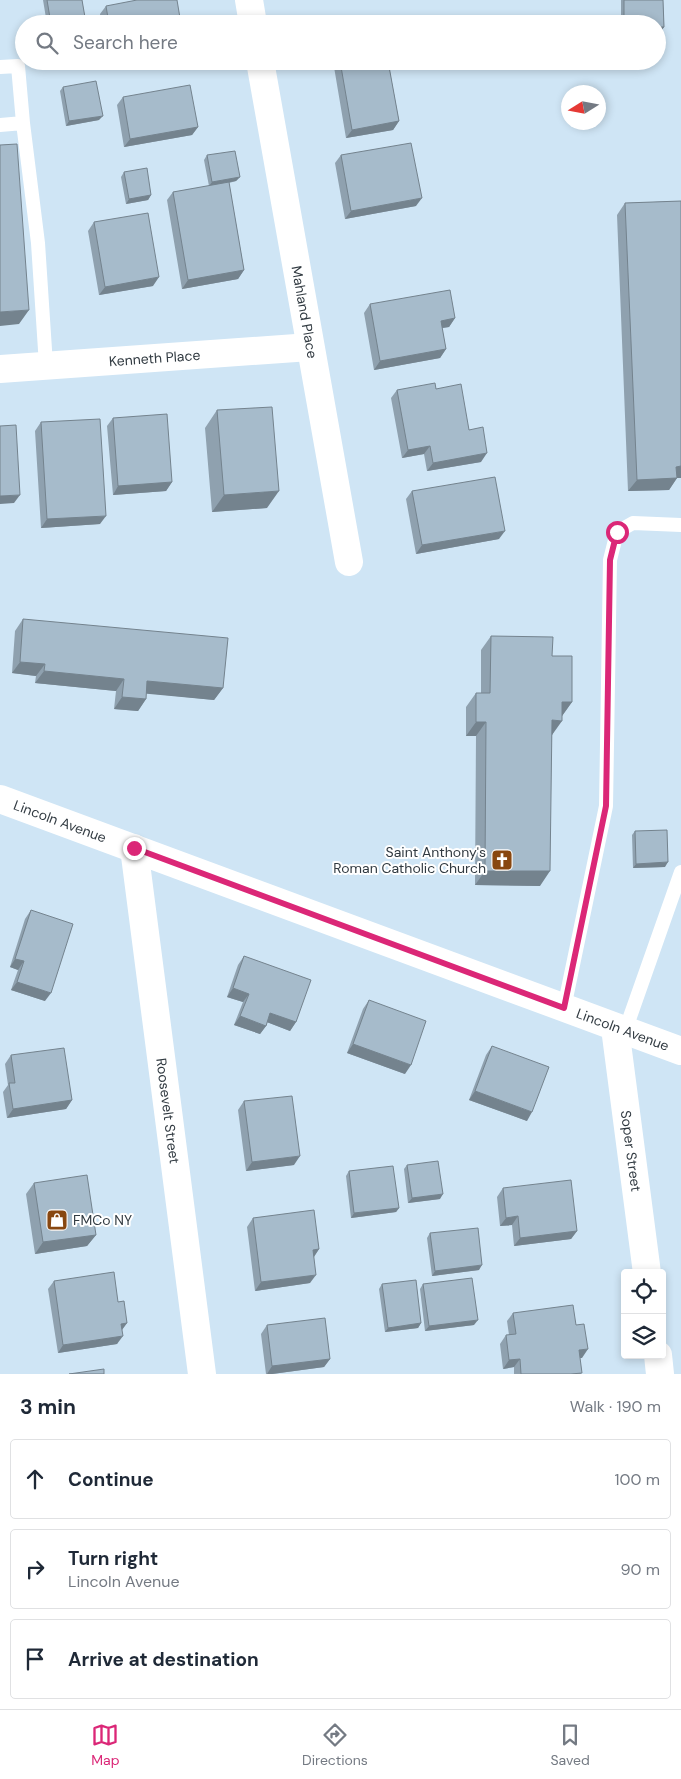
<!DOCTYPE html>
<html lang="en">
<head>
<meta charset="utf-8">
<style>
	body { margin:0; font-family:"DM Sans",sans-serif; background:#f6f6f7; color:#1f2937 }
	.controls { position:absolute; right:15px; bottom:15px; display:grid; overflow:hidden; border-radius:5px; box-shadow:0 2px 8px #0003 }
	.controls button { width:45px; height:45px; display:grid; place-items:center; padding:0; border:0; border-bottom:1px solid #e0e1e3; background:#fff; color:#1f2937; font:25px sans-serif }
	.compass { position:absolute; left:561px; top:85px; width:45px; height:45px; border-radius:50%; background:#fff; box-shadow:0 2px 8px #0003; rotate:259deg }
	.stop { position:absolute; width:15px; height:15px; margin:-11px; border:4px solid #db2777; border-radius:50%; background:#fff }
	.stop.end { background:#db2777; border-color:#fff; box-shadow:0 1px 5px #0008 }
	.list { margin:0; padding:0; list-style:none }
	h2 { display:flex; justify-content:space-between; align-items:center; height:65px; margin:0; padding:0 20px; font-size:21px }
	h2 small { font-size:16px; font-weight:400; color:#747a83 }
	.list li { display:grid; grid-template-columns:32px 1fr auto; gap:15px; align-items:center; box-sizing:border-box; height:80px; margin:0 10px 10px; padding:0 10px; border:1px solid #e0e1e3; border-radius:5px }
	.list b { display:block; font-size:19px; white-space:nowrap }
	.list p { margin:0; font-size:16px; white-space:nowrap; color:#747a83 }
	.list em { font-size:16px; font-style:normal; color:#747a83 }
	.icon { flex:none; width:28px; height:28px; fill:none; stroke:currentColor; stroke-width:2; stroke-linecap:round; stroke-linejoin:round }
	.map { position:relative; flex:none; width:681px; height:1374px; overflow:hidden }
	.search { position:absolute; background:#fff; box-shadow:0 2px 8px #0003; left:15px; right:15px; top:15px; height:55px; display:flex; align-items:center; gap:12px; box-sizing:border-box; padding:0 18px; border-radius:28px; color:#747a83; font-size:19px }
	.sheet { height:335px; background:#fff }
	nav { display:flex; justify-content:space-around; align-items:center; box-sizing:border-box; height:70px; border-top:1px solid #e0e1e3; background:#fff; font-size:14px; color:#747a83 }
	nav a { display:grid; justify-items:center; gap:2px }
	nav .on { color:#db2777 }
	.map>svg:first-child { display:block }
	.lines { fill:none; stroke-linecap:round; stroke-linejoin:round }
	.service { stroke:#fff; stroke-width:14 }
	.minor { stroke:#fff; stroke-width:28 }
	.wall { fill:#8fa1af }
	.shaded-wall { fill:#74838e }
	.building { fill:#a6bbcb; stroke:#74838e }
	.route { stroke:#db2777; stroke-width:6 }
	.labels { text-anchor:middle; stroke-width:4; stroke-linejoin:round; paint-order:stroke }
	.street-label { font-size:14px; fill:#313a41; stroke:#fff }
	.poi-label { font-size:14px; fill:#313a41; stroke:#fff; text-anchor:end }
</style>
</head>
<body>
<div class="map">
<svg width="681" height="1374" viewBox="0 0 681 1374">
	<rect width="100%" height="100%" fill="#cfe5f5"/>
	<g class="lines">
		<path class="service" d="M0,67L18,66L23,123
			M0,125L23,123L38,243L46,365
			M564,1008L606,806L610,560L617,532L633,523L681,525
			M625,1031L681,872"/>
		<g class="minor">
			<path d="M249,0L253,24"/>
			<path id="s1" d="M260,61L349,562"/>
			<path id="s2" d="M0,369L310,347"/>
			<path id="s3" d="M0,799L681,1051"/>
			<path id="s4" d="M134,848L202,1374"/>
			<path id="s5" d="M615,1028L647,1273"/>
			<path d="M658,1355L660,1374"/>
		</g>
	</g>
	<path class="wall" d="M43,0H82L86,24H47Z
		M621,0H663L664,27L661,31H657V24H621Z
		M106,6L181,24H101L100,14Z
		M333,61H388L399,121L393,130L346,138Z
		M63,87L99,120L66,126L60,91Z
		M123,97L198,127L192,135L124,147L117,105Z
		M207,155L240,177L236,181L229,183L244,270L238,279L182,289L167,200L173,192L209,186L204,160Z
		M341,155L416,206L345,219L335,163Z
		M124,172L151,195L148,200L126,204L121,177Z
		M681,201V478H677L669,490L628,491L617,215L625,203Z
		M94,222L153,286L99,295L88,231Z
		M370,304L455,318L449,327L442,328L446,349L440,358L374,370L364,313Z
		M436,389L469,430L481,462L427,471L424,454L402,458L391,398L397,390Z
		M217,410L267,508L212,512L205,428Z
		M113,418L172,482L166,491L113,495L107,426Z
		M41,422L100,524L41,528L35,431Z
		M412,491L499,539L416,554L406,499Z
		M23,619L223,688L214,700L146,693V699L138,711L114,709L116,691L35,683L36,676L12,673L15,631Z
		M491,636L552,656L572,702L562,716L552,735L540,886L475,885L476,736H466V707L476,693H481V650Z
		M635,831L665,867L633,868L632,835Z
		M31,910L45,1001L11,990L18,970L10,967L25,919Z
		M244,956L296,1022L290,1031L267,1022L266,1026L260,1034L234,1025L243,1002L227,997L238,965Z
		M369,1000L405,1074L347,1053L363,1009Z
		M492,1046L527,1121L469,1100L486,1055Z
		M11,1055L72,1100L66,1109L7,1118L3,1092L8,1085L5,1064Z
		M244,1101L294,1165L246,1171L238,1110Z
		M407,1165L440,1199L408,1203L404,1169Z
		M349,1171L399,1208L396,1212L351,1218L346,1176Z
		M34,1183L96,1235L87,1246L35,1254L26,1194Z
		M503,1188L577,1231L571,1239L514,1246L512,1225L500,1226L497,1197Z
		M253,1218L319,1249L314,1257L310,1283L255,1291L247,1227Z
		M430,1233L479,1270L432,1276L427,1238Z
		M54,1281L118,1302L127,1323L122,1330L117,1344L58,1353L48,1289Z
		M382,1284L421,1323L418,1328L385,1332L379,1289Z
		M423,1284L474,1325L425,1331L420,1289Z
		M513,1313L582,1358H580L581,1374H514V1367L503,1369L500,1344L506,1335H509L507,1321Z
		M267,1325L330,1359L324,1367L272,1374H266L261,1334Z"/>
	<path class="shaded-wall" d="M657,27H664L661,31H657Z
		M103,116L99,120L66,126L69,121Z
		M399,121L393,130L346,138L352,130Z
		M198,127L192,135L124,147L130,139Z
		M240,177L236,181L209,186L212,182Z
		M151,195L148,200L126,204L129,199Z
		M422,198L416,206L345,219L351,211Z
		M244,270L238,279L182,289L188,280Z
		M159,277L153,286L99,295L105,287Z
		M29,310L19,324L0,326V312Z
		M455,318L449,327L435,329L441,321Z
		M446,349L440,358L374,370L380,361Z
		M430,446L424,454L402,458L408,450Z
		M487,453L481,462L427,471L433,463Z
		M681,466V478H669H677L669,490L628,491L637,480L676,467Z
		M172,482L166,491L113,495L118,486Z
		M279,491L267,508L212,512L224,495Z
		M20,495L14,503L0,504V496Z
		M106,516L100,524L41,528L47,519Z
		M505,531L499,539L416,554L422,545Z
		M20,662L45,664L36,676L12,673Z
		M44,671L124,679L116,691L35,683Z
		M147,681L223,688L214,700L139,693Z
		M122,697L146,699L138,711L114,709Z
		M562,702H572L562,716Z
		M552,720L562,721L552,735Z
		M476,722H486L476,736H466Z
		M668,862L665,867L633,868L636,864Z
		M485,871H550L540,886L475,885Z
		M15,959L24,961L18,970L10,967Z
		M17,982L51,993L45,1001L11,990Z
		M233,988L249,994L243,1002L227,997Z
		M270,1013L296,1022L290,1031L264,1021Z
		M240,1016L266,1026L260,1034L234,1025Z
		M353,1044L411,1065L405,1074L347,1053Z
		M475,1091L532,1112L527,1121L469,1100Z
		M72,1100L66,1109L7,1118L13,1109Z
		M300,1156L294,1165L246,1171L252,1162Z
		M443,1194L440,1199L408,1203L412,1198Z
		M399,1208L396,1212L351,1218L354,1213Z
		M518,1216L512,1225L500,1226L506,1218Z
		M577,1231L571,1239L514,1246L520,1238Z
		M96,1235L87,1246L35,1254L43,1242Z
		M319,1249L313,1258V1250Z
		M482,1265L479,1270L432,1276L435,1271Z
		M316,1275L310,1283L255,1291L261,1282Z
		M478,1320L474,1325L425,1331L429,1326Z
		M127,1323L121,1331V1324Z
		M421,1323L418,1328L385,1332L388,1328Z
		M123,1336L117,1344L58,1353L63,1345Z
		M588,1349L582,1358H573L579,1350Z
		M330,1359L324,1367L272,1374H267L272,1366Z
		M520,1359L514,1367L503,1369L509,1360Z"/>
	<path class="building" d="M47,0H82L86,23L82,24H51Z
		M137,0H177L181,24H109L106,6Z
		M624,0H663L664,27H657V24H624Z
		M340,61H388L399,121L352,130Z
		M96,81L103,116L69,121L63,87Z
		M190,85L198,127L130,139L123,97Z
		M411,143L422,198L351,211L341,155Z
		M17,144L29,310L0,312V145Z
		M235,151L240,177L212,182L207,155Z
		M147,168L151,195L129,199L124,172Z
		M229,182L244,270L188,280L173,192Z
		M681,201V466L676,467L677,478L637,480L625,203Z
		M148,213L159,277L105,287L94,222Z
		M450,290L455,318L441,321L446,349L380,361L370,304Z
		M435,383L436,389L461,384L469,430L483,427L487,453L433,463L430,446L408,450L397,390Z
		M272,407L279,491L224,495L217,410Z
		M167,414L172,482L118,486L113,418Z
		M100,419L106,516L47,519L41,422Z
		M16,425L20,495L0,496V426Z
		M495,477L505,531L422,545L412,491Z
		M23,619L228,638L223,688L147,681L146,699L122,697L124,679L44,671L45,664L20,662Z
		M491,636L553,637L552,656H572V702H562V721L552,720L550,871H485L486,722H476V693H490Z
		M667,830L668,862L636,864L635,831Z
		M31,910L73,924L51,993L17,982L24,961L15,959Z
		M244,956L311,980L296,1022L270,1013L266,1026L240,1016L249,994L233,988Z
		M369,1000L426,1021L411,1065L353,1044Z
		M492,1046L549,1067L532,1112L475,1091Z
		M64,1048L72,1100L13,1109L9,1083H15L11,1055Z
		M292,1096L300,1156L252,1162L244,1101Z
		M438,1161L443,1194L412,1198L407,1165Z
		M393,1166L399,1208L354,1213L349,1171Z
		M87,1175L96,1235L43,1242L34,1183Z
		M571,1180L577,1231L520,1238L518,1216L506,1218L503,1188Z
		M314,1210L319,1249L313,1250L316,1275L261,1282L253,1218Z
		M478,1228L482,1265L435,1271L430,1233Z
		M114,1272L118,1302L124,1301L127,1323L121,1324L123,1336L63,1345L54,1281Z
		M472,1278L478,1320L429,1326L423,1284Z
		M416,1280L421,1323L388,1328L382,1284Z
		M573,1305L576,1325L584,1324L588,1349L579,1350L582,1373L571,1374H521L520,1359L509,1360L506,1335L516,1334L513,1313Z
		M325,1318L330,1359L272,1366L267,1325Z
		M104,1369V1374H69Z"/>
	<g class="lines">
		<path class="route" d="M134,848L564,1008L606,806L610,560L617,532"/>
	</g>
	<defs>
		<g id="church-square" transform="scale(1.125)"><rect x="-9" y="-9" width="18" height="18" rx="4" fill="#884710" stroke="#fff"/><path d="M-1.2-6h2.4v3.5h3.3v2.4h-3.3V6h-2.4V-.1h-3.3v-2.4h3.3Z" fill="#fff"/></g>
		<g id="shop-square" transform="scale(1.125)"><rect x="-9" y="-9" width="18" height="18" rx="4" fill="#884710" stroke="#fff"/><path d="M-5-2.5h2.3a2.7 3.5 0 0 1 5.4 0H5L5.5 6h-11ZM-1.5-2.5h3a1.5 2.3 0 0 0-3 0Z" fill="#fff"/></g>
	</defs>
	<g fill-rule="evenodd">
		<use href="#church-square" x="502" y="860"/>
		<use href="#shop-square" x="57" y="1220"/>
	</g>
	<g class="labels">
		<g class="street-label">
			<text dy="5" stroke="none"><textPath href="#s1" startOffset="255">Mahland Place</textPath></text>
			<text dy="5" stroke="none"><textPath href="#s2" startOffset="155">Kenneth Place</textPath></text>
			<text dy="5" stroke="none"><textPath href="#s3" startOffset="64">Lincoln Avenue</textPath></text>
			<text dy="5" stroke="none"><textPath href="#s3" startOffset="664">Lincoln Avenue</textPath></text>
			<text dy="5" stroke="none"><textPath href="#s4" startOffset="265">Roosevelt Street</textPath></text>
			<text dy="5" stroke="none"><textPath href="#s5" startOffset="124">Soper Street</textPath></text>
		</g>
		<g class="poi-label">
			<text x="486" y="857">Saint Anthony's<tspan x="486" dy="16">Roman Catholic Church</tspan></text>
			<text x="73" y="1225" text-anchor="start">FMCo NY</text>
		</g>
	</g>
</svg>
<div class="controls">
<button><svg class="icon" aria-label="locate" viewBox="0 0 24 24"><circle cx="12" cy="12" r="6"/><path d="M12 2v4M12 18v4M2 12h4M18 12h4"/></svg></button>
<button><svg class="icon" aria-label="layers" viewBox="0 0 24 24"><path d="M12 4l9 5-9 5-9-5zM3 14l9 5 9-5"/></svg></button>
</div>
<svg class="compass" viewBox="-18 -18 36 36"><path d="M0-13l5 13h-10z" fill="#e53935"/><path d="M0 13l5-13h-10z" fill="#747a83"/></svg>
<div class="stop" style="left:617px;top:532px"></div>
<div class="stop end" style="left:134px;top:848px"></div>
<div class="search"><svg class="icon" aria-label="search" viewBox="0 0 24 24"><circle cx="10" cy="10" r="6"/><path d="M15 15l6 6"/></svg>Search here</div>
</div>
<section class="sheet">
<h2>3 min<small>Walk · 190 m</small></h2>
<ul class="list">
<li><svg class="icon" aria-label="ahead" viewBox="0 0 24 24"><path d="M12 20V5M6 11l6-6 6 6"/></svg><div><b>Continue</b></div><em>100 m</em></li>
<li><svg class="icon" aria-label="right" viewBox="0 0 24 24"><path d="M7 20v-9h11M14 6l5 5-5 5"/></svg><div><b>Turn right</b><p>Lincoln Avenue</p></div><em>90 m</em></li>
<li><svg class="icon" aria-label="arrive" viewBox="0 0 24 24"><path d="M6 21V4h12l-3 4 3 4H6"/></svg><div><b>Arrive at destination</b></div></li>
</ul>
</section>
<nav>
<a class="on"><svg class="icon" aria-label="map" viewBox="0 0 24 24"><path d="M3 6l6-2 6 2 6-2v14l-6 2-6-2-6 2zM9 4v14M15 6v14"/></svg>Map</a>
<a><svg class="icon" aria-label="directions" viewBox="0 0 24 24"><path d="M12 3l9 9-9 9-9-9zM9 14v-3h6M13 9l2 2-2 2"/></svg>Directions</a>
<a><svg class="icon" aria-label="saved" viewBox="0 0 24 24"><path d="M7 4h10v16l-5-4-5 4z"/></svg>Saved</a>
</nav>
</body>
</html>
